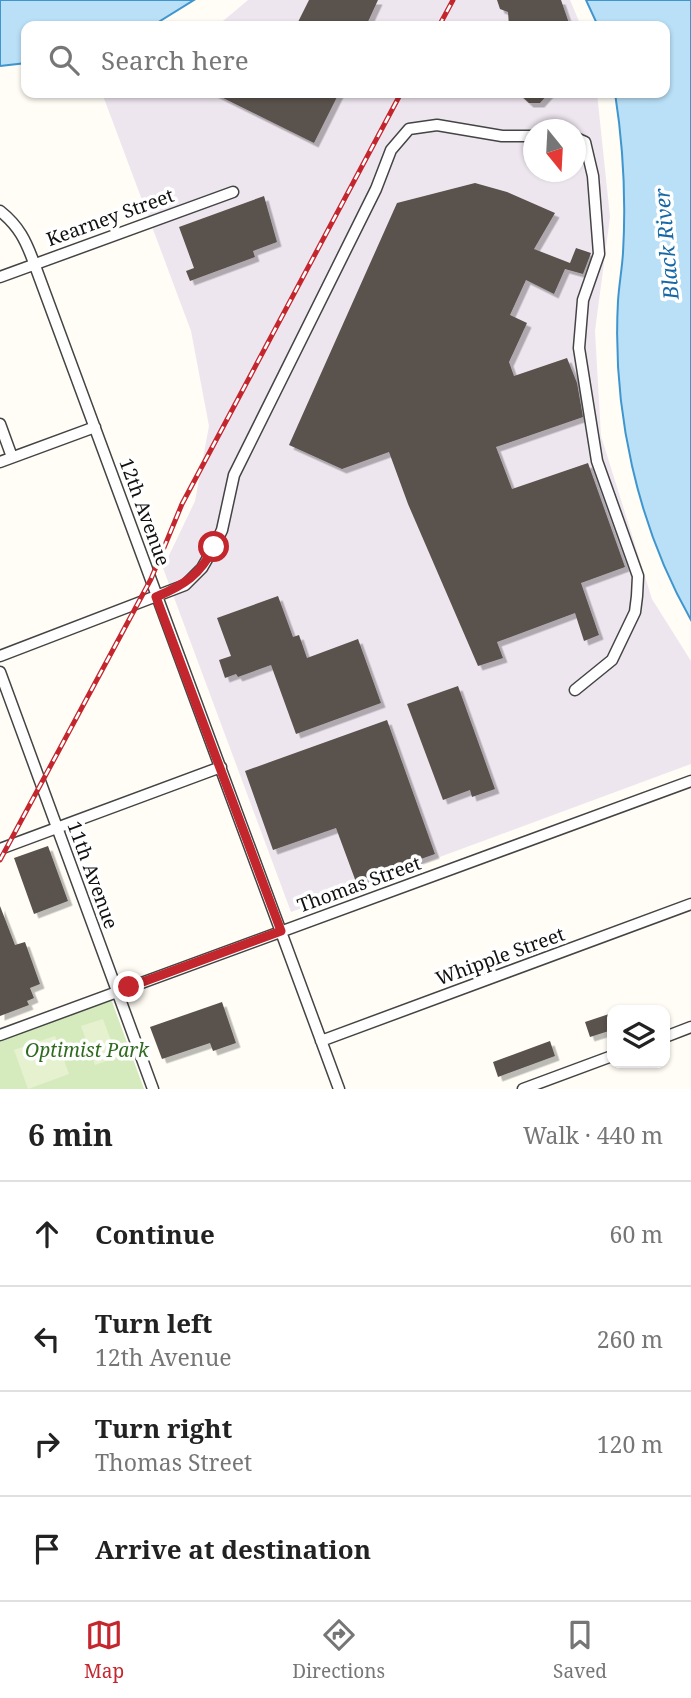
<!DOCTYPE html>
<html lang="en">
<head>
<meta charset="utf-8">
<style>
	body { margin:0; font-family:"Noto Serif",serif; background:#f2f2f2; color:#222 }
	.controls { position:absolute; right:21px; bottom:21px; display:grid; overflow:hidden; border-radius:14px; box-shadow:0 2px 5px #0004 }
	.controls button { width:63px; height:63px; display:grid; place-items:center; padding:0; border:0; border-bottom:2px solid #e0e0e0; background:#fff; color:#222; font:35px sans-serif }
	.compass { position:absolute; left:523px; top:119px; width:63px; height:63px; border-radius:50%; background:#fff; box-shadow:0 2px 5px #0004; rotate:162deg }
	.stop { position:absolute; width:21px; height:21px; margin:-16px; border:5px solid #c4262e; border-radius:50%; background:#fff }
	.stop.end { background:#c4262e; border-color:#fff; box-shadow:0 2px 7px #0008 }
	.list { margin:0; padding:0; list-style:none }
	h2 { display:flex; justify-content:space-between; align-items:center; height:91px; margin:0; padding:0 28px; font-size:30px }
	h2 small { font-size:23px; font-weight:400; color:#767676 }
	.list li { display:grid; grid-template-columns:46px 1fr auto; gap:21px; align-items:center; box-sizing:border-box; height:105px; padding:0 28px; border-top:2px solid #e0e0e0 }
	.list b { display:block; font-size:26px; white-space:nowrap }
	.list p { margin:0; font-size:23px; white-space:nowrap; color:#767676 }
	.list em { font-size:23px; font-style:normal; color:#767676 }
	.icon { flex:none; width:38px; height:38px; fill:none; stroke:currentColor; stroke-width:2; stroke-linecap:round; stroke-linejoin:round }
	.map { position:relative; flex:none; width:691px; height:1089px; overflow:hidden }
	.search { position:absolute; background:#fff; box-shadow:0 2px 5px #0004; left:21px; right:21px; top:21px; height:77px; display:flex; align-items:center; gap:18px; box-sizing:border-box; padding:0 24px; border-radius:14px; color:#767676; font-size:26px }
	.sheet { height:511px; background:#fff }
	nav { display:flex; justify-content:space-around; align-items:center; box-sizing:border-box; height:98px; border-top:2px solid #e0e0e0; background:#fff; font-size:19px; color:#767676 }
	nav a { display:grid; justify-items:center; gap:4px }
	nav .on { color:#c4262e }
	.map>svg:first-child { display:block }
	.industrial { fill:#eee6ef; fill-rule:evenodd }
	.green { fill:#d5ebbd }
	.pitch { fill:#e6f2cf }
	.water { fill:#b9e0f7; stroke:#3f96cf; stroke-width:2 }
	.building { fill:#5a524d; filter:url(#shadow) }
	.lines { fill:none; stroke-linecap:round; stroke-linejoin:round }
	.minor-casing { stroke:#444; stroke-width:13 }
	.minor { stroke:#fff; stroke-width:10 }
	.rail-casing { stroke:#c4262e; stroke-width:5 }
	.rail { stroke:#fff; stroke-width:2.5; stroke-dasharray:8; stroke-linecap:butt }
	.route { stroke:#c4262e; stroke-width:9 }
	.labels { text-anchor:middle; stroke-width:7; stroke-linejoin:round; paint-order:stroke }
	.street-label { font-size:19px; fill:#111; stroke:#fff }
	.park-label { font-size:19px; font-style:italic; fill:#2f6b1f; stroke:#fff }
	.water-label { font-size:21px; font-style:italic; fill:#1768a6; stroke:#fff }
</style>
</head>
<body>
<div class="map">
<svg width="691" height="1089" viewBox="0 0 691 1089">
	<defs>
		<filter id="shadow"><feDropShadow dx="4.5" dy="4.5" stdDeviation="0" flood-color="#0004"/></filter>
	</defs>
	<rect width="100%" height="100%" fill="#fffdf5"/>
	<path class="industrial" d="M248,0H570L581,26H217Z
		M102,93H597L610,217L595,331L601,436L652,599L691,661V764L291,912L163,568L195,501L209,426L191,331ZM534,130H576V172H534Z"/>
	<path class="green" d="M111,999L144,1089H0V1040Z"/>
	<path class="pitch" d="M103,1019L117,1057L95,1065L81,1026Z
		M55,1036L69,1074L28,1089L14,1050Z"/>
	<path class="water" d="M0,0H194L152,26H26V63L0,66Z
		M586,0H691V620C637,525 612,410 618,301C619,285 622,269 623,253C626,201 623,144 615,93H665V26H598Z"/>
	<path class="building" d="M309,0H378L366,26H296Z
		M497,0H561L570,26H509L508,12L500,9Z
		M213,93H339L314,143Z
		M518,93H549L540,103H529Z
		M475,183L507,192L555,213L534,249L570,263L576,248L591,253L583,274L565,269L554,294L526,280L510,315L527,323L509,362L514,376L567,358L577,383L583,417L496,447L512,489L588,463L625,567L581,583L599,635L584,641L575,613L497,642L503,658L478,666L408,504L389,452L342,469L289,445L397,203Z
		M264,196L277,242L253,251L255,257L190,281L186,271L194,268L179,227Z
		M278,596L293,637L299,635L307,658L358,639L381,703L296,734L271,665L238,677L236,674L225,678L219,660L231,656L217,618Z
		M458,686L495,789L472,797L470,790L443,800L407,704Z
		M387,720L435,854L356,882L336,828L273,850L245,771Z
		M48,846L68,901L34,914L14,858Z
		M0,906L15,945L25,942L40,984L30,988L34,998L27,1001L29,1005L0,1016Z
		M222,1002L236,1043L213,1051L210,1043L162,1059L150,1027Z
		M609,1014L612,1030L590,1037L585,1022Z
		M550,1041L555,1056L498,1077L493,1062Z"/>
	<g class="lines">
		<g class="minor-casing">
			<path id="minor" d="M0,211C19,226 26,241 34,263L339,1089
				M0,277L233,192
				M0,424L12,457
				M0,462L95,427
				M0,656L185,585L202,568L214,547L222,530L234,475L376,189L391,150L409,129L437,125L502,136H534
				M0,672L153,1089
				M575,690L612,660L635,612L637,596L638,576L597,461L579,348L583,300L599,254L593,176L585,142L576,138
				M0,849L221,767
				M0,1035L691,781
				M665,1037L691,1027
				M321,1041L691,904
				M523,1089L612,1056"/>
		</g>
		<use href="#minor" class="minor"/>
		<g class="rail-casing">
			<path id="rail" d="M439,26L453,0
				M0,860L151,579L182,504L401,93"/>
		</g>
		<use href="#rail" class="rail"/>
	</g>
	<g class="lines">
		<path class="route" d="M129,987L281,931L156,597C184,585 200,575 214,547"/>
	</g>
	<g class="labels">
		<g class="street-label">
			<text transform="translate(110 217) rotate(-20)" y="7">Kearney Street</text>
			<text transform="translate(145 512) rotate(70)" y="7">12th Avenue</text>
			<text transform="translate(93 875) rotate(70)" y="7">11th Avenue</text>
			<text transform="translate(359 884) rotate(-20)" y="7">Thomas Street</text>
			<text transform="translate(500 956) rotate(-20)" y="7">Whipple Street</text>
		</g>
		<g class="park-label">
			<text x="87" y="1057">Optimist Park</text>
		</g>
		<g class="water-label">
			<text transform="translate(667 244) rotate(-95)" y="7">Black River</text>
		</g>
	</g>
</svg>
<div class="controls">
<button><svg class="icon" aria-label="layers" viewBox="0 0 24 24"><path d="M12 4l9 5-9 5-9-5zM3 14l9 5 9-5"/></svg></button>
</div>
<svg class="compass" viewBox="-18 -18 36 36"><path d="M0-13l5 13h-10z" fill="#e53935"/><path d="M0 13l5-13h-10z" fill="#767676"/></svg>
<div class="stop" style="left:214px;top:547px"></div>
<div class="stop end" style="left:129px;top:987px"></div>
<div class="search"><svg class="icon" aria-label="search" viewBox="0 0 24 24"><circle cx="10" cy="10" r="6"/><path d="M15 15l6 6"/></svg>Search here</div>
</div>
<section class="sheet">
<h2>6 min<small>Walk · 440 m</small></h2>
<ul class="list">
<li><svg class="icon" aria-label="ahead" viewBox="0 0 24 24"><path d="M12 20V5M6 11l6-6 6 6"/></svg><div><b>Continue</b></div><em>60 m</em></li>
<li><svg class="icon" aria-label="left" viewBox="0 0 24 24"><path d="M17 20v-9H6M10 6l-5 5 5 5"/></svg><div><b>Turn left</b><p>12th Avenue</p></div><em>260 m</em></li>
<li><svg class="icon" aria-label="right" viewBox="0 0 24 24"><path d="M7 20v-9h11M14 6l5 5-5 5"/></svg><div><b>Turn right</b><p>Thomas Street</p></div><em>120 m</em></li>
<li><svg class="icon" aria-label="arrive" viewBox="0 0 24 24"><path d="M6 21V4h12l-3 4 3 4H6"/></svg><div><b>Arrive at destination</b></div></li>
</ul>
</section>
<nav>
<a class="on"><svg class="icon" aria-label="map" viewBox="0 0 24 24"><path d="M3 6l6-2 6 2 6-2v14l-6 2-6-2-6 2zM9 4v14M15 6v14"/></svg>Map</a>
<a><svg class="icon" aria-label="directions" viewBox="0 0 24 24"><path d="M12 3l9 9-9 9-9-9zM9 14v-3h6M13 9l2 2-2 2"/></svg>Directions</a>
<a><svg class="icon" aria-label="saved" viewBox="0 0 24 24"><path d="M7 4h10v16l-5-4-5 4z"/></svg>Saved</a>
</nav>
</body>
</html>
